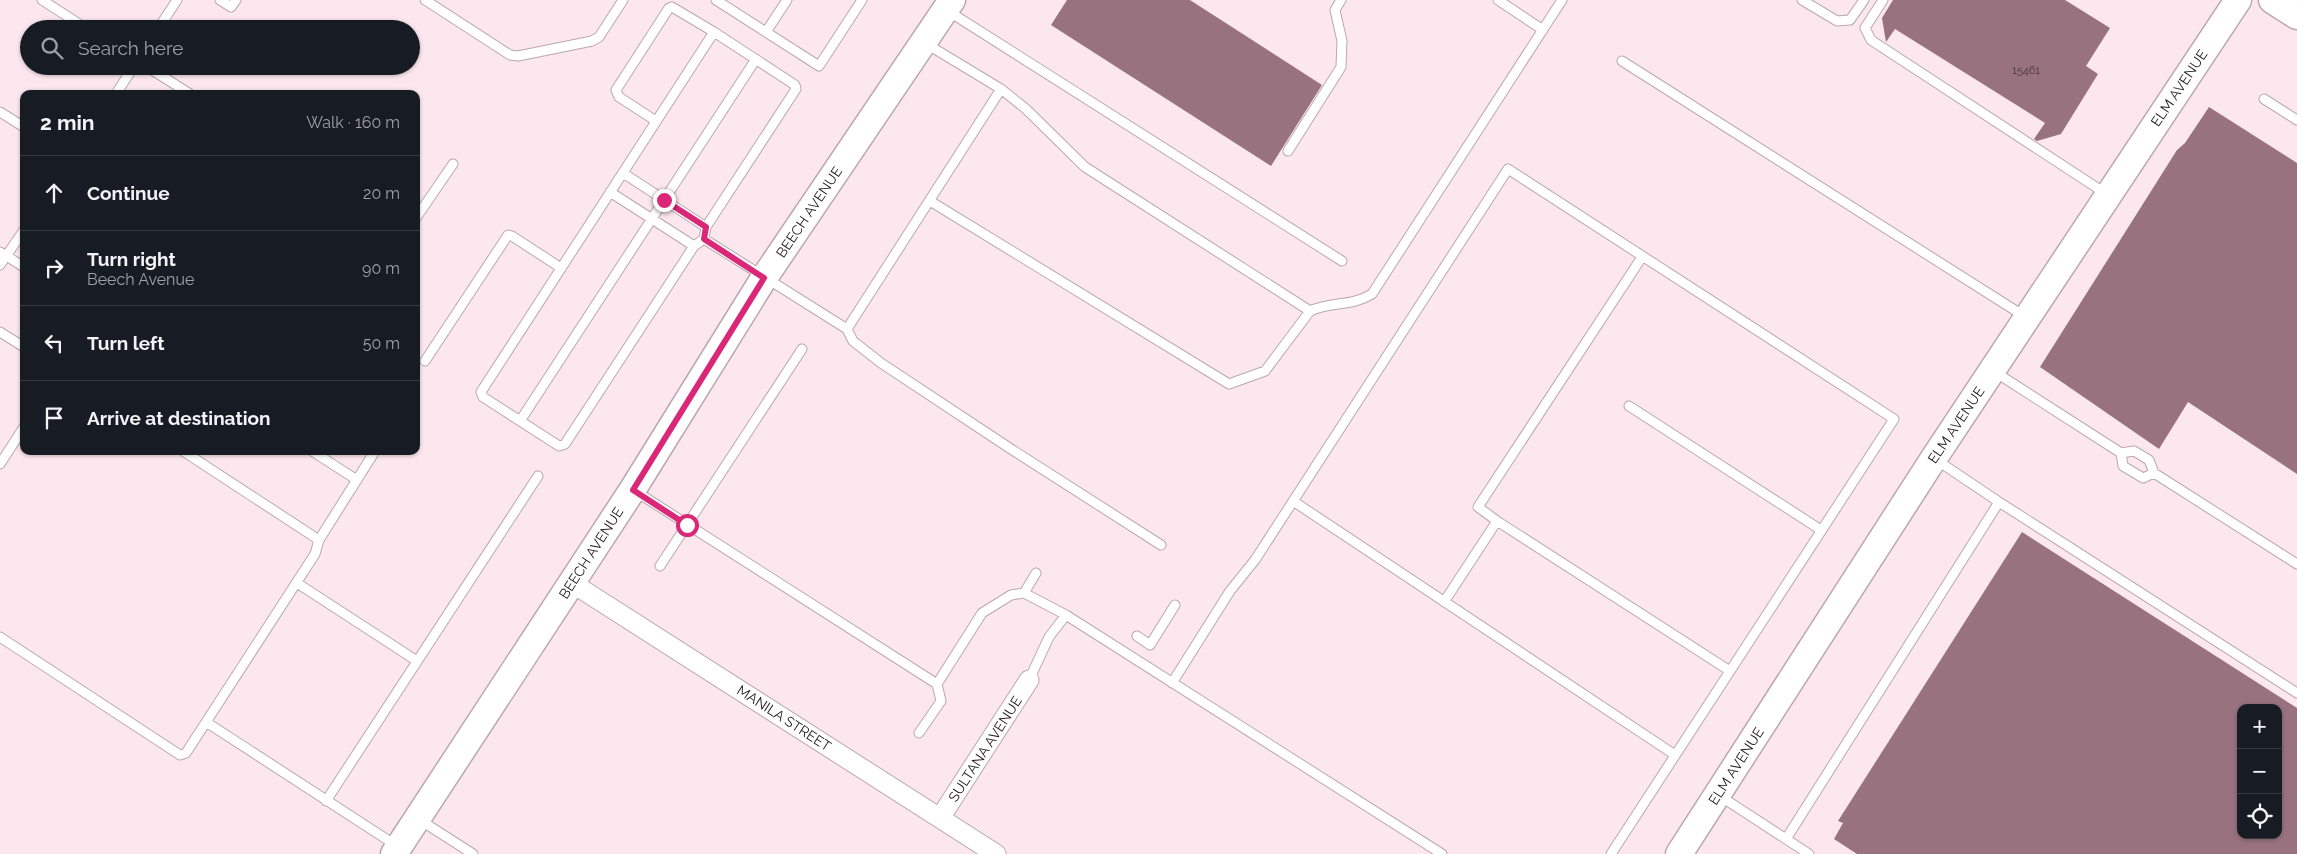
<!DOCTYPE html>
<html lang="en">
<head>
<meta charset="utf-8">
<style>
	body { margin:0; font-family:Raleway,sans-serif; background:#20242c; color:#f1f3f6 }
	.controls { position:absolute; right:15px; bottom:15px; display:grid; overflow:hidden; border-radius:10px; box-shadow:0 1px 4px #0004 }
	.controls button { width:45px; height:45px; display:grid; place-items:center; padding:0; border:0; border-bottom:1px solid #363941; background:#171b24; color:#f1f3f6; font:25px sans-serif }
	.stop { position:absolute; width:15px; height:15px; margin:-11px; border:4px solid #db2777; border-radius:50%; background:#fff }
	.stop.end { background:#db2777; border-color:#fff; box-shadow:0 1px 5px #0008 }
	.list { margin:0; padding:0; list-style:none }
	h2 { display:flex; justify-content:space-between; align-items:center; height:65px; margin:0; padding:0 20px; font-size:21px }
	h2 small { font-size:16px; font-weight:400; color:#9ea1a6 }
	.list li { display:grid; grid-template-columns:32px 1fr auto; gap:15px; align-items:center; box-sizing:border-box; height:75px; padding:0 20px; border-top:1px solid #363941 }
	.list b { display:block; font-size:19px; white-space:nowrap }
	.list p { margin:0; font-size:16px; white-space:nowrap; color:#9ea1a6 }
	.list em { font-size:16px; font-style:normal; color:#9ea1a6 }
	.icon { flex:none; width:28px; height:28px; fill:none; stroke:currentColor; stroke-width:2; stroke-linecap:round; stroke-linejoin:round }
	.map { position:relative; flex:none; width:2297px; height:854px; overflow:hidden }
	.search { position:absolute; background:#171b24; box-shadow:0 1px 4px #0004; left:20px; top:20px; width:400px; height:55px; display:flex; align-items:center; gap:12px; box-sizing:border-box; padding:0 18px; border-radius:28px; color:#9ea1a6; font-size:19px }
	.panel { position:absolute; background:#171b24; box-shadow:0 1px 4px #0004; left:20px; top:90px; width:400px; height:365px; border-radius:10px }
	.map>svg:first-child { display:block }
	.building { fill:#98727e; fill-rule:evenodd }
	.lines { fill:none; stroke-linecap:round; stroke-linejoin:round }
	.lane-casing { stroke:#bba8ae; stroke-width:11 }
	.street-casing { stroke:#bba8ae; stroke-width:21 }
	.secondary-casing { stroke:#bba8ae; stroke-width:29 }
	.lane { stroke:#fff; stroke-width:9 }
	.street { stroke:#fff; stroke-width:19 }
	.secondary { stroke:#fff; stroke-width:26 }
	.route { stroke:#db2777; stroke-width:6 }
	.labels { text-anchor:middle; stroke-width:5; stroke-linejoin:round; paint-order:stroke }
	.number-label { font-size:11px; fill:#45353a }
	.street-label { font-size:14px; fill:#292124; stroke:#fff }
</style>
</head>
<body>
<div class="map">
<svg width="2297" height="854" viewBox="0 0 2297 854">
	<rect width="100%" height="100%" fill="#fbe7ed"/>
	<path class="building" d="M1067,0H1190L1322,85L1271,166L1051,25Z
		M1893,0H2065L2110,28L2086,66L2098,74L2061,134L2037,141L2034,139L2045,123L1895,29L1886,42L1882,18Z
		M2209,107L2297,163V474L2188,402L2159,449L2040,367L2177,150L2185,143Z
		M2022,532L2297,708V854H1857L1834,839L1843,823L1838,821ZM2241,708H2278V835H2241Z"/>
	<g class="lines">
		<g class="lane-casing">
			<path id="lane" d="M42,0L87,29
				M220,0L231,7L236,0
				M425,0L510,55L518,56L592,41L599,37L623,0
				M716,0L819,66L862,0
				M1498,0L1543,30
				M1802,0L1837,21L1850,20L1864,0
				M1883,0L1865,28L1871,40L2108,195
				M948,11L1342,261
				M158,29L177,0
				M766,32L787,0
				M925,43L1001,89
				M1622,61L2024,316
				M146,66L190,94
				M116,94L134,66
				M2264,99L2297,120
				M0,112L24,127
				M656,121L619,97L616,90L669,8L672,7L714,32L481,392L483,397L559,446L565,444L694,246L704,239L706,227L796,89L795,85L714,32
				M1288,151L1341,67L1342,41L1335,10L1341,0
				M623,173L706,227
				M610,192L694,246
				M930,201L1229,384L1265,371L1310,311
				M416,218L453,164
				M704,239L847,329
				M0,252L24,267
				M0,265L24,230
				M0,332L24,347
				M425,361L508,235L512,236L561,268
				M1995,372L2121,453L2134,451L2149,460L2154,473L2143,478L2123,466L2121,453
				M1629,406L1821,530
				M520,421L756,59
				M183,451L319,540L375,451
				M312,451L357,480
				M1935,459L1999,502
				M0,464L24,427
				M2154,473L2297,564
				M635,491L937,684L982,613L1011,595L1024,593L1066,615L1442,854
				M1293,501L1675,755
				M1497,521L1478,507L1642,257
				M1161,545L1011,449L881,363L853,341L847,329L1001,89L1026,109L1085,167L1310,311C1331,301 1351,307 1372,294L1562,0
				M660,566L802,349
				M297,583L417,661
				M1024,593L1036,573
				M1444,602L1497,521L1730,671
				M1137,636L1150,645L1175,605
				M0,637L180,755L186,753L315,554L319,540
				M1029,680L1049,637L1066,615
				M1172,683L1230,591L1255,560L1508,169L1894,419L1611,854
				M206,722L397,846
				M919,733L941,701L937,684
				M1720,796L1809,854
				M326,801L538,476
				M420,820L473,854
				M1786,839L1999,502L2297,693"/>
		</g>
		<g class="street-casing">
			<path id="street" d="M572,583L996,854
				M940,818L1029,680"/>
		</g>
		<g class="secondary-casing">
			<path id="secondary" d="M2272,0L2297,16
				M394,854L633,489L764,278L952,0
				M1679,854L1934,458L2238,0"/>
		</g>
		<use href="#lane" class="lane"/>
		<use href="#street" class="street"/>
		<use href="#secondary" class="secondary"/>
	</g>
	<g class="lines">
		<path class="route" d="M664,200L706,227L704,239L764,278L633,490L687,525"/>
	</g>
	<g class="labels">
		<g class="number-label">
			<text x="2026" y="74">15461</text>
		</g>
		<g class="street-label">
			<text transform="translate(2179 88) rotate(-56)" y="5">ELM AVENUE</text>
			<text transform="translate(809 212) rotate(-56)" y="5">BEECH AVENUE</text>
			<text transform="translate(1956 425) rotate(-56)" y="5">ELM AVENUE</text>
			<text transform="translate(591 553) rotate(-57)" y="5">BEECH AVENUE</text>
			<text transform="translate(784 718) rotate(33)" y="5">MANILA STREET</text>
			<text transform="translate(985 749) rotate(-57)" y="5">SULTANA AVENUE</text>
			<text transform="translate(1736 766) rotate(-57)" y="5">ELM AVENUE</text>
		</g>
	</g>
</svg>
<div class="controls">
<button>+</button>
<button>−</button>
<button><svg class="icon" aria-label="locate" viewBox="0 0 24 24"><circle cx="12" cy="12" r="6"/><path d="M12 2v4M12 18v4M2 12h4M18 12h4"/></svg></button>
</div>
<div class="stop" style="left:687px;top:525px"></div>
<div class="stop end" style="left:664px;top:200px"></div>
<div class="search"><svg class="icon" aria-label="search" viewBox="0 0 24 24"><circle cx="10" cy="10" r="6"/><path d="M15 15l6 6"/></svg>Search here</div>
<section class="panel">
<h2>2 min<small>Walk · 160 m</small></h2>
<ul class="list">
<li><svg class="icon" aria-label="ahead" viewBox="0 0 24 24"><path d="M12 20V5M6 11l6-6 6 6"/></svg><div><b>Continue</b></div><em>20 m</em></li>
<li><svg class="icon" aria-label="right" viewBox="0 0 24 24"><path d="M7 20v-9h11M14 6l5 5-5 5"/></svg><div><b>Turn right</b><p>Beech Avenue</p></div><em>90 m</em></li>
<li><svg class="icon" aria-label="left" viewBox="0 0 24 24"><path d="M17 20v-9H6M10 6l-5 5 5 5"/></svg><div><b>Turn left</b></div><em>50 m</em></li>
<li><svg class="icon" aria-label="arrive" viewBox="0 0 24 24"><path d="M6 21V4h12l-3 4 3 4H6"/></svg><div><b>Arrive at destination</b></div></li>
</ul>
</section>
</div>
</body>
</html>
